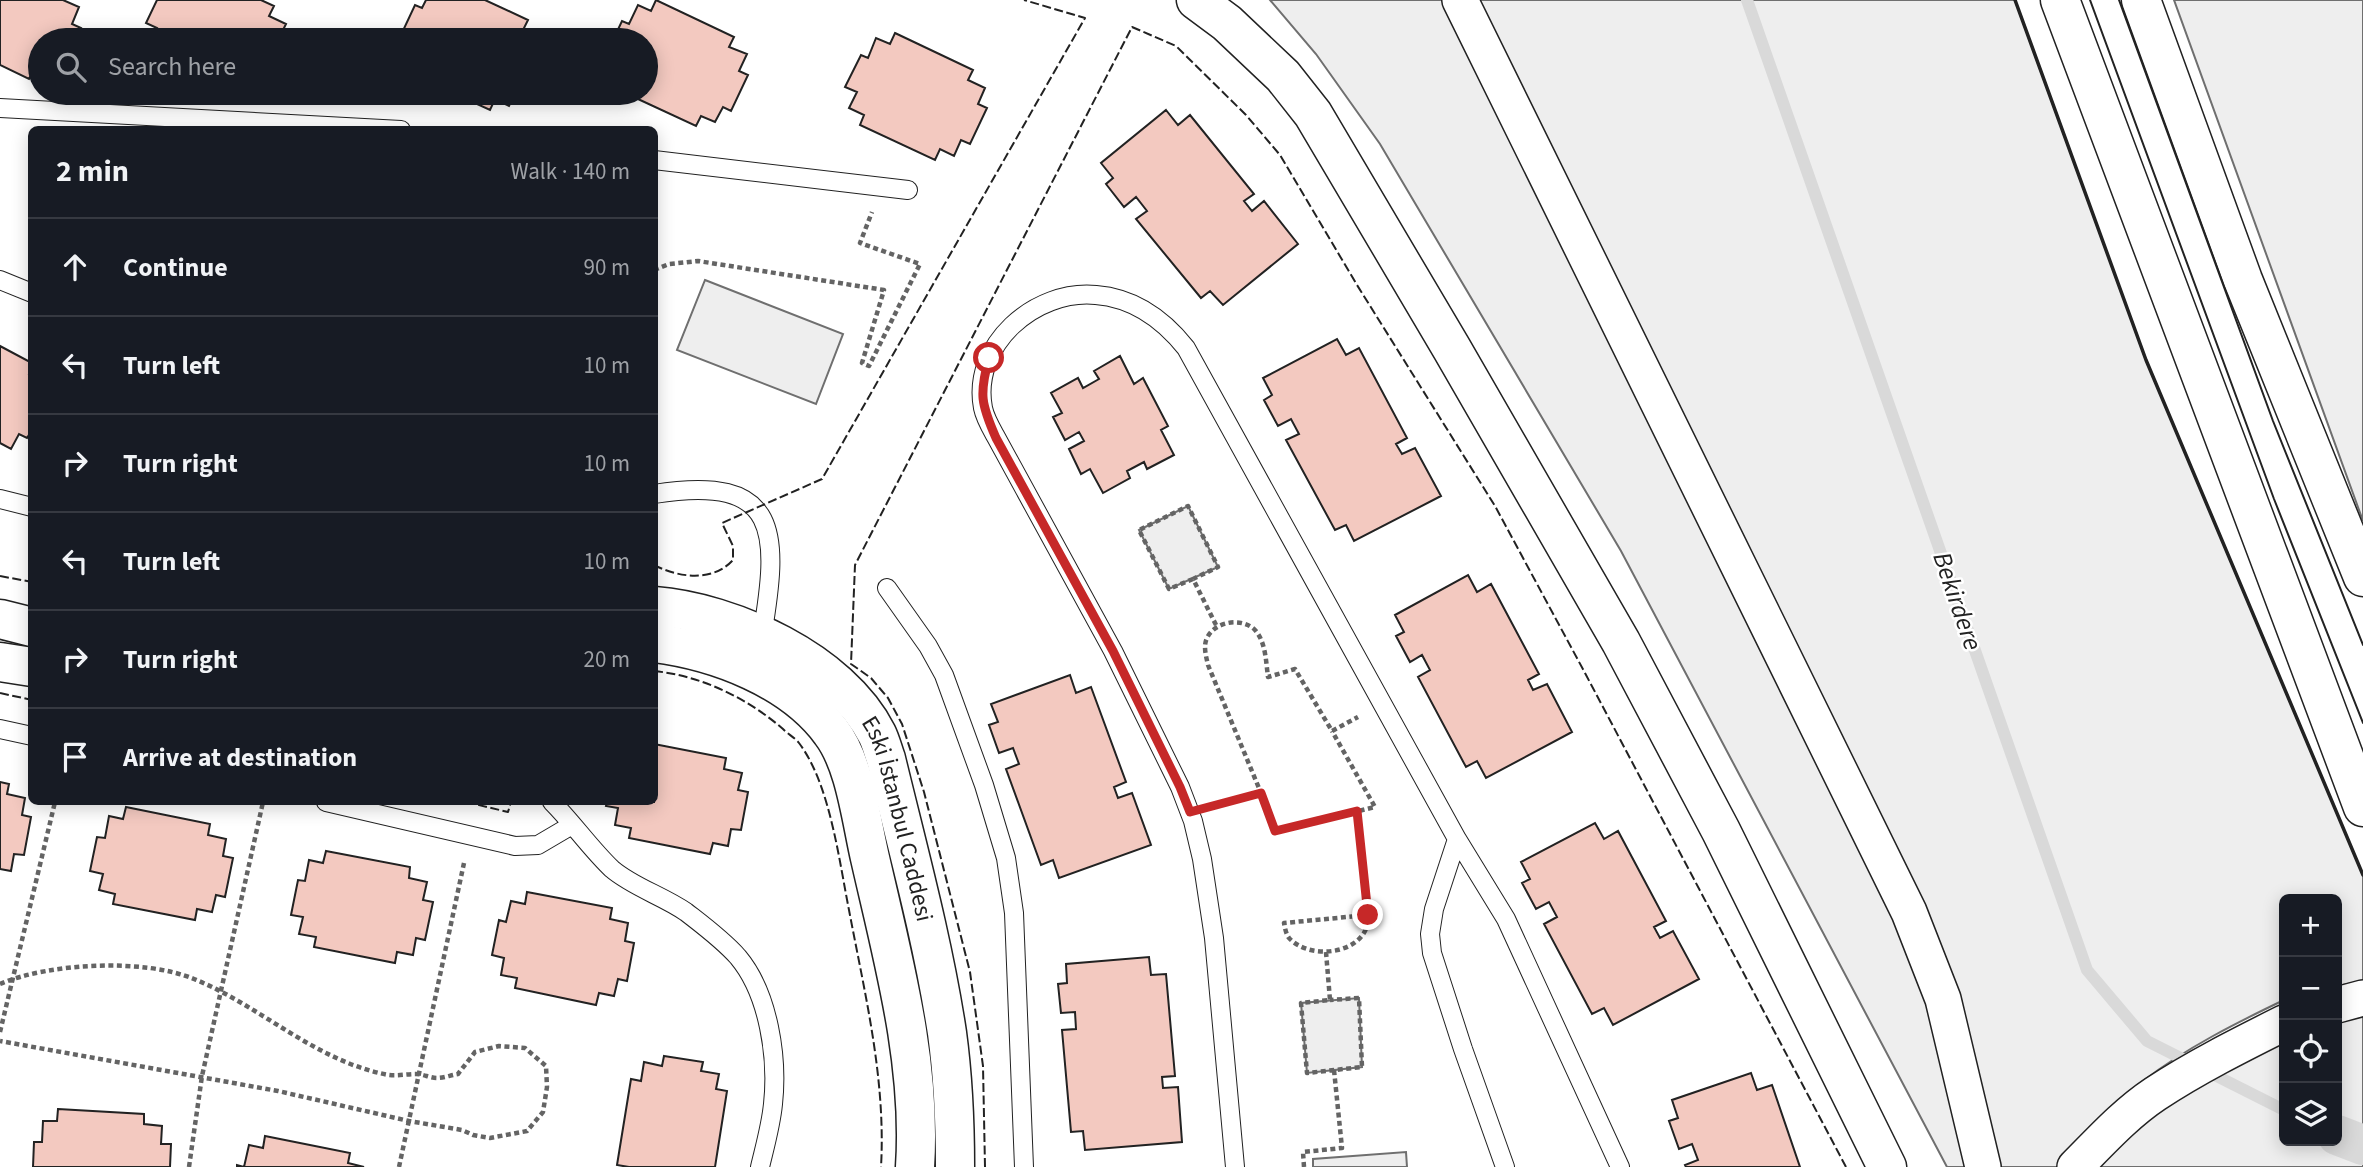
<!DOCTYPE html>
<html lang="en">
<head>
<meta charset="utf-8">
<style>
	body { margin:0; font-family:"Source Sans 3",sans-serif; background:#242831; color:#f1f3f6 }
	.controls { position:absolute; right:21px; bottom:21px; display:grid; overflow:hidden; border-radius:10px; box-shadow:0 4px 18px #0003 }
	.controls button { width:63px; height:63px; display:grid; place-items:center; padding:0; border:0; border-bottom:2px solid #363941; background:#171b24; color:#f1f3f6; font:35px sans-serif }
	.stop { position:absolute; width:21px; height:21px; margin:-16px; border:5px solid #c62828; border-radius:50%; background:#fff }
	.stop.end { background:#c62828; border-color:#fff; box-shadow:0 2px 7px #0008 }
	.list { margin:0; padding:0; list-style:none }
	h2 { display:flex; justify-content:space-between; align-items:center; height:91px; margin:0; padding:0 28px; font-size:30px }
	h2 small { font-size:23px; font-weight:400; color:#9ea1a6 }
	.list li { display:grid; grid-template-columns:46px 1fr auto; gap:21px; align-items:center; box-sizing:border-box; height:98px; padding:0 28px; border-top:2px solid #363941 }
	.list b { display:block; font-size:26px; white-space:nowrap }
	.list em { font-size:23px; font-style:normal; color:#9ea1a6 }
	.icon { flex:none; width:38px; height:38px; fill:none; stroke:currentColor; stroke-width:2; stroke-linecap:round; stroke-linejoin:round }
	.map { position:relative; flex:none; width:2363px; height:1167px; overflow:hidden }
	.search { position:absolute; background:#171b24; box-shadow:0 4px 18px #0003; left:28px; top:28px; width:630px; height:77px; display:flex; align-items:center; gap:18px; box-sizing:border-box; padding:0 24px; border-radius:38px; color:#9ea1a6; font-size:26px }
	.panel { position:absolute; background:#171b24; box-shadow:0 4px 18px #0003; left:28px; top:126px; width:630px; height:679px; border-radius:10px }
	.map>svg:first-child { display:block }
	.green { fill:#eee; stroke:#6f6f6f; stroke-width:2 }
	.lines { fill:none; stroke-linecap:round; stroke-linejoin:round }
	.stream { stroke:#d9d9d9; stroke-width:12 }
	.canal { stroke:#d9d9d9; stroke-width:40 }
	.building { fill:#f3c9c0; stroke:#222; stroke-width:2 }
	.service-casing { stroke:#222; stroke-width:20 }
	.minor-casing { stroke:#222; stroke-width:38 }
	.tertiary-casing { stroke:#222; stroke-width:41 }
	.secondary-casing { stroke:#222; stroke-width:41 }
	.path { stroke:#646464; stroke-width:4.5; stroke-dasharray:5 3.5; stroke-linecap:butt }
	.service { stroke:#fff; stroke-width:18 }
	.minor { stroke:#fff; stroke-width:35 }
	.tertiary { stroke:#fff; stroke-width:38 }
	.secondary { stroke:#fff; stroke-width:38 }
	.tram { stroke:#222; stroke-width:2 }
	.fence { stroke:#222; stroke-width:2; stroke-dasharray:9 3.5; stroke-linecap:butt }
	.wall { stroke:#222; stroke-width:3.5 }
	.route { stroke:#c62828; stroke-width:9 }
	.labels { text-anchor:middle; stroke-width:5; stroke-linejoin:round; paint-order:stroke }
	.street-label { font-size:24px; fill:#222; stroke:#fff }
	.water-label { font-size:26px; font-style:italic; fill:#222; stroke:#fff }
</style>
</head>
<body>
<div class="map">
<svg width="2363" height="1167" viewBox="0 0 2363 1167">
	<rect width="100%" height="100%" fill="#fff"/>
	<path class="green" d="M1270,0H2015L2146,360L2363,875V981L2337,986V899H2284V1000C2236,1023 2186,1048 2143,1081C2113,1104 2087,1132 2060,1159L2058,1167H1947L1621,551L1380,144L1316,54Z
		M2174,0H2363V521Z
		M705,280L843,334L816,404L677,350Z
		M1188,506L1218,567L1169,589L1139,530Z
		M1359,998L1362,1067L1307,1073L1301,1003Z
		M2363,1007V1167H2097L2157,1106L2284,1034V1141H2337V1015Z
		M1406,1152L1407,1167H1313V1159Z"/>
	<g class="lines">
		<path class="stream" d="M1747,0L2087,970L2147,1041L2284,1110"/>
		<path class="canal" d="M2337,1135L2363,1145"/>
	</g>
	<path class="building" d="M0,0H63L79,7L72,24L81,28L75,40H40V72L34,69L29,79L0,65Z
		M157,0H261L274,6L269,16L286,24L278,40H151L157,28L146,23Z
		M426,0H485L528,20L523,30L540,38L539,40H406L400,37L415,5L422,8Z
		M656,0L734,37L729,47L747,54L739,71L748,75L731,111L723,107L715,122L701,116L696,126L625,93H646V40H613L622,21L629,24L638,5L651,11Z
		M895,33L973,70L968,80L985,88L978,104L987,108L970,144L961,140L954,156L940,149L935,160L860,125L864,115L849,108L857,92L845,87L861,55L868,58L876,38L890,44Z
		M453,93H515L509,106L495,99L490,110Z
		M1166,110L1178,125L1190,115L1254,194L1244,201L1252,211L1264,201L1298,244L1223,305L1210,291L1201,298L1136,219L1147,211L1136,197L1124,207L1106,184L1113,178L1101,163Z
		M1337,339L1346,355L1359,348L1407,438L1396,444L1402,454L1415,448L1441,496L1354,541L1346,525L1335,530L1286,440L1299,434L1291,419L1278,426L1264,400L1272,395L1263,378Z
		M0,346L32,363L29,374L32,375V430L27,438L19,434L11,449L0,443Z
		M1120,356L1134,384L1143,378L1168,426L1161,430L1174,455L1147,469L1144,462L1127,471L1130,478L1103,493L1090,469L1081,474L1069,449L1084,441L1079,432L1065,440L1053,417L1062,413L1051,393L1078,378L1083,388L1099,379L1094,371Z
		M1468,575L1477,592L1491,584L1539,674L1528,680L1533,690L1547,684L1572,732L1486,778L1477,761L1466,767L1418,677L1430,670L1422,655L1410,662L1396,636L1404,632L1395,615Z
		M1070,675L1076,693L1091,687L1126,782L1114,787L1118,798L1132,793L1151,845L1059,878L1053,860L1041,865L1006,769L1019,764L1013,748L999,753L989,725L998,722L991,704Z
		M654,744L726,758L724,769L742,773L738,790L748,792L741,830L731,829L728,846L713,843L710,854L629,838L631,828L615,825L618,808L606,806L607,802H654Z
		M0,782L9,784L7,794L25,798L22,815L31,817L24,855L14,854L11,871L0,869Z
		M126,807L210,824L208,835L226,839L223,856L233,858L225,897L216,895L212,912L197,909L195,920L113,904L115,894L99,890L103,874L90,871L97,837L105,838L109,816L123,819Z
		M1595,823L1604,839L1618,831L1666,921L1654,927L1660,938L1673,931L1699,979L1613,1025L1604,1008L1592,1014L1544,924L1557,917L1549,902L1536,909L1522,883L1530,879L1521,862Z
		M326,851L410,867L409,878L427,882L423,900L433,902L425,940L416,938L413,955L397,952L395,963L314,947L316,937L299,934L303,917L291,915L298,880L305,881L309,860L323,863Z
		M527,892L612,908L610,919L628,923L625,941L634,943L627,981L618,979L614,996L599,993L596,1005L515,988L517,978L501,975L504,958L492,955L499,920L506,922L511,901L525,904Z
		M1149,957L1151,975L1166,974L1175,1076L1162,1077L1163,1088L1178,1087L1182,1142L1085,1150L1083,1131L1071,1132L1062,1030L1076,1029L1075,1012L1061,1013L1058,984L1067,983L1066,964Z
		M664,1056L703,1062L701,1071L719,1074L716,1089L727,1091L715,1167H629L617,1165L631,1079L641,1081L644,1062L662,1066Z
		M1751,1073L1757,1090L1772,1085L1800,1167H1686L1685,1165L1698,1160L1692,1144L1679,1149L1669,1121L1678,1118L1672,1100Z
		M58,1109L144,1114V1124L162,1126L161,1144H171L170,1167H33L34,1142H42L43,1121H57Z
		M265,1136L350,1153L348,1163L364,1167H237V1165L244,1167L249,1145L263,1148Z"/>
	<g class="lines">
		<g class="service-casing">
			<path id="service" d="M0,108L401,130
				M654,160L908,190
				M0,280L32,293
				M654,494C782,473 779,534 762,636
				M0,499L32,507
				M887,588L928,646L944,675L984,785L1006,858L1014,913L1024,1167
				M0,729L32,736
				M326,802L515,846L538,845L572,825
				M552,802C573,823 590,848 612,869C633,887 663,896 686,912C704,926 723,940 738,957C769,994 778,1058 773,1104C771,1125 765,1146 760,1167
				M1457,839L1506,919L1620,1167
				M1235,1167L1214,938L1202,859L1193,821L1180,787L1113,651L996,437C991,428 985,418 983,408C971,345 1035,289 1096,295C1133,298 1163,319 1186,348L1457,839L1434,909L1430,934L1432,953L1463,1049L1505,1167"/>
		</g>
		<g class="minor-casing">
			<path id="minor" d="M1460,0L1909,912L1943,999L1983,1167
				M2337,1005L2363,998
				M2075,1167C2100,1142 2125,1114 2155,1094C2196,1067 2240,1045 2284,1023"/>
		</g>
		<g class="tertiary-casing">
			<path id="tertiary" d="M1196,0L1227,23L1283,76L1313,114L1452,349L1621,642L1721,831L1887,1167"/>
		</g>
		<g class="secondary-casing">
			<g id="secondary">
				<path d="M2060,0L2363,807"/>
				<path d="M2141,0L2243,280L2363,577"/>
				<path id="s1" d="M654,606C732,612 840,661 877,734C881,742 883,751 886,759C908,850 933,941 947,1033C953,1077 955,1122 955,1167"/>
				<path d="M0,619L32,627"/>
				<path d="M654,643C717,651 792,679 831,732C855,763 861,819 870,858C893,959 922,1063 915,1167"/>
				<path d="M0,662L32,667"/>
			</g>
		</g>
		<path class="path" d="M654,270L669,264L698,261L884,290L862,363L869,366L920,264L860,243L872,212
			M1193,579L1169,589L1139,530L1188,506L1218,567L1193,579L1217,627
			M1261,793L1275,831L1375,807L1332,731
			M1218,805L1261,793L1208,665C1206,656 1203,646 1207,638C1215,621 1242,617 1255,630C1266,642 1266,663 1268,677L1295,669L1332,731L1358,717
			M1357,811L1368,915C1367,920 1367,927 1365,931C1352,956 1307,958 1289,938C1286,934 1285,928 1284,923L1368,915
			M1326,952L1330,1000L1301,1003L1307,1073L1362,1067L1359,998L1330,1000
			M0,984C49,963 144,958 194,979C261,1006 316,1062 389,1075C398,1076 407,1074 416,1074C423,1074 430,1078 437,1078C444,1078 451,1075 458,1074L475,1052L499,1046L525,1048L546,1066L547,1087L543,1112L527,1131L490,1138L473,1135L462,1130L409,1121L278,1091L0,1041
			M0,1032L55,802
			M189,1167L202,1076L263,802
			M399,1167L464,863
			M1304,1167L1303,1152L1342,1148L1334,1070"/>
		<use href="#service" class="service"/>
		<use href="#minor" class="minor"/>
		<use href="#tertiary" class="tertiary"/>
		<use href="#secondary" class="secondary"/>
		<path class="tram" d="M2090,0L2274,499L2363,723
			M2119,0L2273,421L2363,645"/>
		<path class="fence" d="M654,565C679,578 713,582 733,560V546L722,523L822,479L1085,18L1024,0
			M0,576L32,582
			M654,671C702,676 747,698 783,729C788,734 795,738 799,743C830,784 839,860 849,910C865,995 886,1079 881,1167
			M0,693L32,700
			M466,802L508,812L511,802
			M985,1167L983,1066L970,972L924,792L902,724L888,698L871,678L851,664L855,565L1132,27L1176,46L1246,115L1280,155L1357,285L1495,506L1585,673L1846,1167"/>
		<path class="wall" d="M2015,0L2146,360L2363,875"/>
	</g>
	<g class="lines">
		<path class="route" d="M989,358C979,394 981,404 996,438L1113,651L1180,787L1190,812L1261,793L1275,831L1357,811L1368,915"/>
	</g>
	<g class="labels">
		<g class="street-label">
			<text dy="8" stroke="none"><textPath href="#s1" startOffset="354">Eski İstanbul Caddesi</textPath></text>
		</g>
		<g class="water-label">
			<text transform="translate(1958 601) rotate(71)" y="9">Bekirdere</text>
		</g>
	</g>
</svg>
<div class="controls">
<button>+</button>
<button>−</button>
<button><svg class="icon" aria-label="locate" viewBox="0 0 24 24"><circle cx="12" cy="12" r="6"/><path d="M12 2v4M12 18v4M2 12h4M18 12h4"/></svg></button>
<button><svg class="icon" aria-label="layers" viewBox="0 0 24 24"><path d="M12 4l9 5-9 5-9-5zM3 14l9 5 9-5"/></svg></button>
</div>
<div class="stop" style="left:989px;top:358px"></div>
<div class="stop end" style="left:1368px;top:915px"></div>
<div class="search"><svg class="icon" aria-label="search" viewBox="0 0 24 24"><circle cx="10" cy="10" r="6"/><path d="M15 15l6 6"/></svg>Search here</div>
<section class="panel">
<h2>2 min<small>Walk · 140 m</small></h2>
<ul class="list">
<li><svg class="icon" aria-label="ahead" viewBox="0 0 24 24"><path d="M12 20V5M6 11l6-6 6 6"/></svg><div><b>Continue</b></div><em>90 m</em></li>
<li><svg class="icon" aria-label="left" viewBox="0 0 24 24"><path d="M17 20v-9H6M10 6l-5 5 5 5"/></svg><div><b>Turn left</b></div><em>10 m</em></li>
<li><svg class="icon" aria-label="right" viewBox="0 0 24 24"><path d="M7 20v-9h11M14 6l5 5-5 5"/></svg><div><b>Turn right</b></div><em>10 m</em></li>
<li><svg class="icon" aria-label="left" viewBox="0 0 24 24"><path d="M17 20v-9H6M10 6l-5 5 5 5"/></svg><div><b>Turn left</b></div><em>10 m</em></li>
<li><svg class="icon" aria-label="right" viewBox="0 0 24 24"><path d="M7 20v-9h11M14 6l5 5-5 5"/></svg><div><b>Turn right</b></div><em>20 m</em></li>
<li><svg class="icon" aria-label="arrive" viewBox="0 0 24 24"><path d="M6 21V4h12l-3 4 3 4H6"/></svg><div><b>Arrive at destination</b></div></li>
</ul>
</section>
</div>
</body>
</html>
